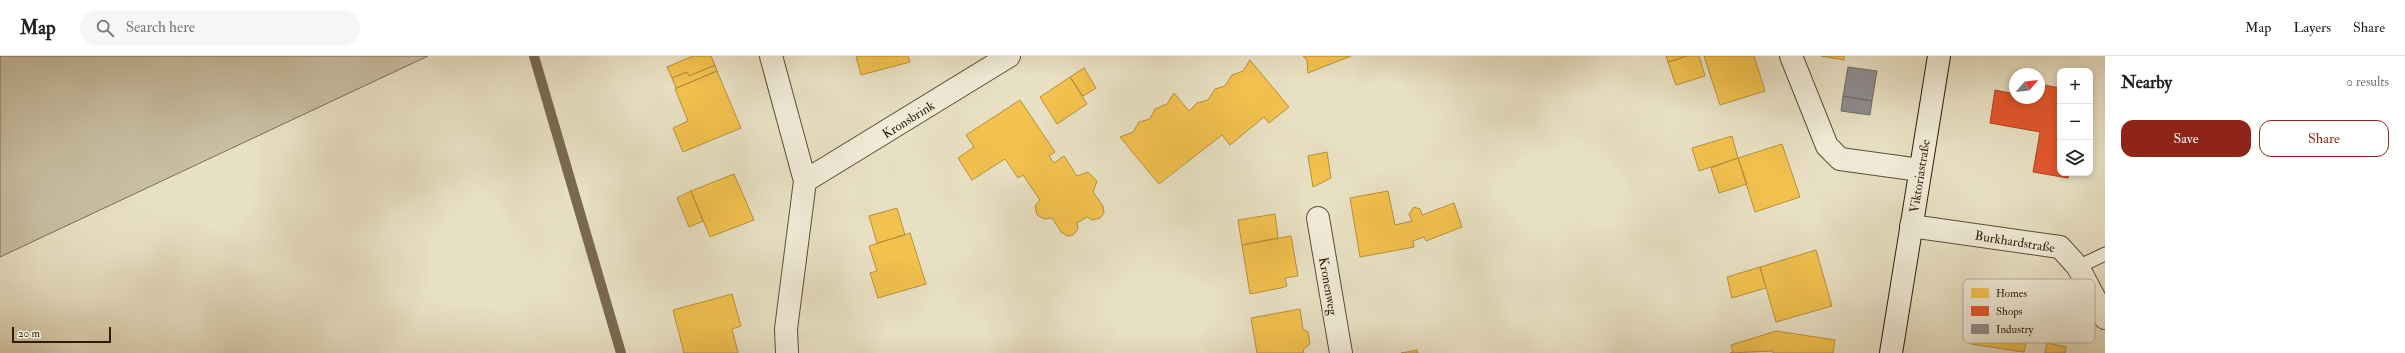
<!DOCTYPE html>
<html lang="en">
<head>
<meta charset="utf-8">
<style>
	body { margin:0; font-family:"IM FELL Double Pica",serif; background:#f6f6f6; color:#222 }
	.controls { position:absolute; right:12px; top:12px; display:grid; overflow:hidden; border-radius:8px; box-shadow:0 2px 6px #0003 }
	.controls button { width:36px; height:36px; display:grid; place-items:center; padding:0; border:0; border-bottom:1px solid #e0e0e0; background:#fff; color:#222; font:20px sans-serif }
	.compass { position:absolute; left:2009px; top:12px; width:36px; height:36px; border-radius:50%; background:#fff; box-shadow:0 2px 6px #0003; rotate:62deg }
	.scale { position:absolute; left:12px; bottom:10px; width:99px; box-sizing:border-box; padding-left:4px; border:2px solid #301b04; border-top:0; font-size:11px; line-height:14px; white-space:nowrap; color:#301b04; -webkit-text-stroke:3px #f0ebd8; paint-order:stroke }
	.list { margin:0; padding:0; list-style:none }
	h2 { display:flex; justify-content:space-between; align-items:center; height:52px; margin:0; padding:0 16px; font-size:17px }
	h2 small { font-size:13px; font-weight:400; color:#767676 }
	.actions { display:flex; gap:8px; padding:12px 16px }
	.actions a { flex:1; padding:9px 0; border:1px solid #8f2418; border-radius:12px; text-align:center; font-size:14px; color:#8f2418 }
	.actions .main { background:#8f2418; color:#fff }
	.icon { flex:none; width:22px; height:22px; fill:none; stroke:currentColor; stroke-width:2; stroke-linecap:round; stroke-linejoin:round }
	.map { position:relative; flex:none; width:2105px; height:297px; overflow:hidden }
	header { display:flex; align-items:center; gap:24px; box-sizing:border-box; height:56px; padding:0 20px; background:#fff; border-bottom:1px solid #e0e0e0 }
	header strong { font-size:19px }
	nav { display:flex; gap:22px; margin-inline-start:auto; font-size:14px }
	.search { width:280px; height:36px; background:#f6f6f6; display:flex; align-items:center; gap:10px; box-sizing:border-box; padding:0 14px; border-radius:22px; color:#767676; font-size:15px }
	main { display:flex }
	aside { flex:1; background:#fff }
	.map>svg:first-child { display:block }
	.green { fill:#c9bfa3; stroke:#7c6d54 }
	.homes { fill:#f2c14e; stroke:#b88f38 }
	.shops { fill:#e4572e; stroke:#ae4521 }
	.industry { fill:#8d8d92; stroke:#716b67 }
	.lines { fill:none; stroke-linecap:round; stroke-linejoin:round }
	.stream { stroke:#796950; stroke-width:10 }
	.service-casing { stroke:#5e4c34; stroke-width:15 }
	.minor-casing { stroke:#5e4c34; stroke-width:24 }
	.secondary-casing { stroke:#301b04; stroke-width:24 }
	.service { stroke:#f0ebd8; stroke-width:13 }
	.minor { stroke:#f0ebd8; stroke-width:22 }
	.secondary { stroke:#f0ebd8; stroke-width:22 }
	.labels { text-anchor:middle; stroke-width:4; stroke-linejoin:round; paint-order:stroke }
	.street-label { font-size:13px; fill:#301b04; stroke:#f0ebd8 }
	.key { fill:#f0ebd8; stroke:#b6ad98; stroke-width:1 }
	.key-label { font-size:11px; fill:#301b04 }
</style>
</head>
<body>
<header>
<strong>Map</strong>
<div class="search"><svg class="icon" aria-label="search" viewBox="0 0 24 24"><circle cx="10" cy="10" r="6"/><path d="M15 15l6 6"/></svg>Search here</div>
<nav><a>Map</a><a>Layers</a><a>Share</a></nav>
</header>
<main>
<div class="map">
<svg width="2105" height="297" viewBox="0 0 2105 297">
	<rect width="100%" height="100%" fill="#e8e0c3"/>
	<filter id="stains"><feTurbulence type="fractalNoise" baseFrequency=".005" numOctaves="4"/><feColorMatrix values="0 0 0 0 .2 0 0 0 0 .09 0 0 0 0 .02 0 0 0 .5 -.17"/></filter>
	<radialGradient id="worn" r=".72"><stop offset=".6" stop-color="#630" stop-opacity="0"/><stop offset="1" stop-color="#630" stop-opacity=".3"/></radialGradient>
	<path class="green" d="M0,0H428L0,201Z"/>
	<path class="homes" d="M693,0H711L715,9L689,20L687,16L672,22L667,11Z
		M856,0H908L910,6L861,19Z
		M1303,0H1351L1308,17L1307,4Z
		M1666,0H1687L1668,6Z
		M1687,0H1699L1705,20L1676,29L1668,6Z
		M1704,0H1754L1765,35L1720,49Z
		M1821,0H1844V4Z
		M1250,4L1289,51L1269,67L1264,61L1230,89L1222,79L1159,128L1120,81L1133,76L1139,66L1150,63L1155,53L1167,48L1174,37L1189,55L1197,47L1208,44L1215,33L1225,30L1232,19L1243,15Z
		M715,9L717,15L676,32L672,22L687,16L689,20Z
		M1084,12L1096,32L1083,40L1070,21Z
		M717,15L741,72L683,96L673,72L688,65L675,33Z
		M1070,21L1087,48L1057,68L1040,41Z
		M1020,44L1055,96L1049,100L1054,107L1064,100L1077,120L1088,116L1097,125L1093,136L1103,150L1104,157L1100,162L1092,164L1087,161L1077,167L1078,173L1073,179L1067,180L1061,176L1052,162L1044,163L1037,159L1035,150L1040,144L1023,119L1018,122L1005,103L972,124L958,102L974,91L966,79Z
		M1732,80L1738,102L1699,115L1692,92Z
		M1782,88L1800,141L1755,156L1738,102Z
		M1327,96L1331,122L1313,131L1308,100Z
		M1738,102L1747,128L1719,137L1711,112Z
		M734,118L754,164L710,181L691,135Z
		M691,135L703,165L689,171L677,142Z
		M1388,135L1395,169L1412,165L1409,158L1414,151L1420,153L1422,159L1454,147L1462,171L1426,185L1424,181L1413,185L1414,191L1360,201L1350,142Z
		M897,152L905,179L877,187L869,160Z
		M1275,158L1278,182L1242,189L1238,164Z
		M910,177L926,228L878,242L870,217L877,215L869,190Z
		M1291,180L1298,220L1285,222L1287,230L1281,232L1250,238L1242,189Z
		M1816,194L1832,250L1776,266L1760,211Z
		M1760,211L1766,232L1732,242L1727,221Z
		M1980,229L2034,238L2032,253L2042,255L2038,279L2028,277L2024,296L1971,288Z
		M732,238L741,270L732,273L738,297H684L673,254Z
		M1300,253L1303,273L1308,276L1310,288L1303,294L1304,297H1257L1251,262Z
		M1776,275L1835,284L1833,297H1773V295L1730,297L1733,296L1731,289Z
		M2047,287L2066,291L2065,297H2045Z
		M1417,294L1418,297H1401Z"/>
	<path class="shops" d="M2044,29L2060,32V117H2069L2068,122L2033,116L2040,76L1990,67L1995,34L2015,38V42H2042Z"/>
	<path class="industry" d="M1848,11L1877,15L1872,45L1843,40Z
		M1843,40L1872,45L1870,59L1841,55Z"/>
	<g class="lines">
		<path class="stream" d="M534,0L621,297"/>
		<g class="service-casing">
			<path id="service" d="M2078,211L2105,198"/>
		</g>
		<g class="minor-casing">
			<path id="minor" d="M771,0L805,125
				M1791,0L1827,90L1840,103L1920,114
				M1318,162L1341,297
				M1911,170L2060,191L2078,211L2105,262
				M787,297L786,273L805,125L1009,0"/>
		</g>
		<g class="secondary-casing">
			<path id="secondary" d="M1891,297L1939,0"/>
		</g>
		<use href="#service" class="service"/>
		<use href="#minor" class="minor"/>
		<use href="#secondary" class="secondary"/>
	</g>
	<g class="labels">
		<g class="street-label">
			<text transform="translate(908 63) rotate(-32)" y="5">Kronsbrink</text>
			<text transform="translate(1919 120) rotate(-81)" y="5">Viktoriastraße</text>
			<text transform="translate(2015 185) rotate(9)" y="5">Burkhardstraße</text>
			<text transform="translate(1329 230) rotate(80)" y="5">Kronenweg</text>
		</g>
	</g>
	<rect x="1963" y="223" width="132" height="64" rx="6" class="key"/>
	<rect x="1971" y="232" width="18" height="10" fill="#f2c14e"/>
	<rect x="1971" y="250" width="18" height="10" fill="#e4572e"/>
	<rect x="1971" y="268" width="18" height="10" fill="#8d8d92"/>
	<g class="key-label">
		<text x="1996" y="241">Homes</text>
		<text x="1996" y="259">Shops</text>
		<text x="1996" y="277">Industry</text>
	</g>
	<rect width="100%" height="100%" filter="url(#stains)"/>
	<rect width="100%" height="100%" fill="url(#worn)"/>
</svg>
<div class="controls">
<button>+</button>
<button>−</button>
<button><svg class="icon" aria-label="layers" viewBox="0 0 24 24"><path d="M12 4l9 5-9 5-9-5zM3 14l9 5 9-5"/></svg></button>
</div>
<svg class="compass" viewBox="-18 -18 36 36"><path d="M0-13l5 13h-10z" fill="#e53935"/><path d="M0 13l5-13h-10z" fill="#767676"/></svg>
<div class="scale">20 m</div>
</div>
<aside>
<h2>Nearby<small>0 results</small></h2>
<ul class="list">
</ul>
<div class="actions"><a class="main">Save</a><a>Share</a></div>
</aside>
</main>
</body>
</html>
